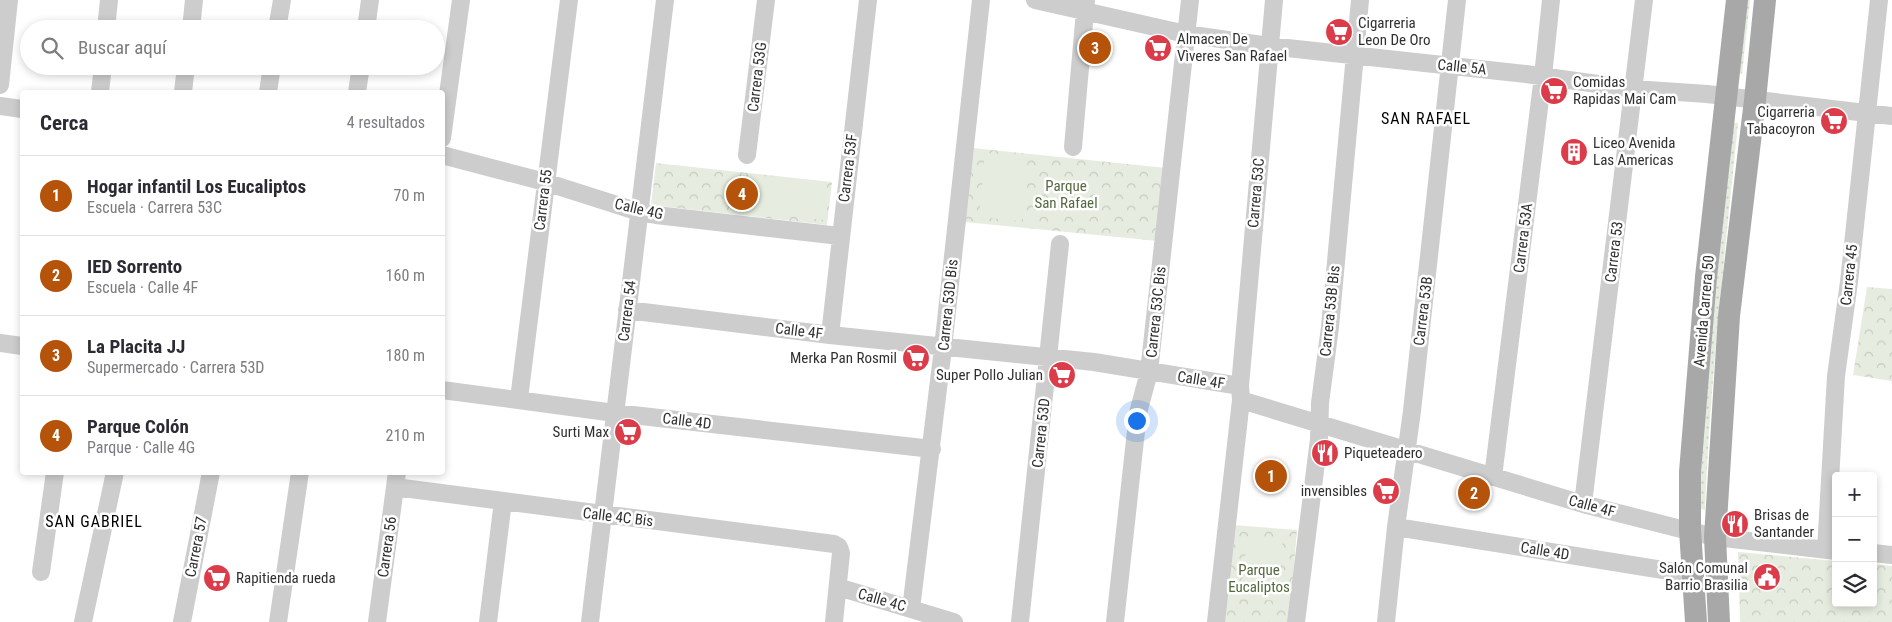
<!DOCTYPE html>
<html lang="es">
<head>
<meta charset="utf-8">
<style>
	body { margin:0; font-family:"Roboto Condensed",sans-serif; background:#f7f7f7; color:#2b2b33 }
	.controls { position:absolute; right:15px; bottom:15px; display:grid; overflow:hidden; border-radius:5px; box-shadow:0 2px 8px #0003 }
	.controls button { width:45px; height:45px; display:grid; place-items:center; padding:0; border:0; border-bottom:1px solid #e1e1e2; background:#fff; color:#2b2b33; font:25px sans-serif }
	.you { position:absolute; left:1136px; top:420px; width:18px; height:18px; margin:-12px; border:4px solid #fff; border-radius:50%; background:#1a73e8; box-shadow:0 0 0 8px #1a73e833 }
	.badge { display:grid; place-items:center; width:32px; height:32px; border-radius:50%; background:#b45309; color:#fff; font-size:16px; font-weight:700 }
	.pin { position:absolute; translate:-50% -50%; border:2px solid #fff; box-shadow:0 1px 5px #0006 }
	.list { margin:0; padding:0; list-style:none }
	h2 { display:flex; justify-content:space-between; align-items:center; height:65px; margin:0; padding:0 20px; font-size:21px }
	h2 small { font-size:16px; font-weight:400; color:#7c7c81 }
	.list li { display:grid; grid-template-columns:32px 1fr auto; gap:15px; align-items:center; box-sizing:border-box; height:80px; padding:0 20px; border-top:1px solid #e1e1e2 }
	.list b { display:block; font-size:19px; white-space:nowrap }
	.list p { margin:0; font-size:16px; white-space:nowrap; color:#7c7c81 }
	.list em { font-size:16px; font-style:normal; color:#7c7c81 }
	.icon { flex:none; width:28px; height:28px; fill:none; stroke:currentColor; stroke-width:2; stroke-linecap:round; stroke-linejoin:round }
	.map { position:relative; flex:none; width:1892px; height:622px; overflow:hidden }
	.search { position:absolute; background:#fff; box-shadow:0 2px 8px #0003; left:20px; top:20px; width:425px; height:55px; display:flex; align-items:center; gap:12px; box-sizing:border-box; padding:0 18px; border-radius:28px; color:#7c7c81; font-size:19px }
	.panel { position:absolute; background:#fff; box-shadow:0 2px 8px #0003; left:20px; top:90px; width:425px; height:385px; border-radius:5px }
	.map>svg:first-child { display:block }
	.grass { fill:url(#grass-dots) }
	.park { fill:url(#park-crowns) }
	.pitch { fill:#e6ecdf }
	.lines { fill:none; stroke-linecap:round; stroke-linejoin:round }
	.minor { stroke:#cdcdcd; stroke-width:18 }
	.major { stroke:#a8a8a8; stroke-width:22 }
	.labels { text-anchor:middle; stroke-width:5; stroke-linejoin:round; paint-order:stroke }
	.poi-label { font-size:15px; fill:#303030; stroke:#fff; text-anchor:start }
	.street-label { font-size:15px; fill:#303030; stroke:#fff }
	.park-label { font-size:15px; fill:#53693f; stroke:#fff }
	.neighbourhood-label { font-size:16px; letter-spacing:1px; fill:#000; stroke:#fff }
</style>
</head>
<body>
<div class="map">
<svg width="1892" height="622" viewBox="0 0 1892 622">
	<defs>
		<pattern id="grass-dots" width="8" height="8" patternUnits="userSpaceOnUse" patternTransform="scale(1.25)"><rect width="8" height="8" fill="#e6ecdf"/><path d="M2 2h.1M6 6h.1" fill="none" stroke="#c6cbc0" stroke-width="1.8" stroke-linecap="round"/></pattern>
		<pattern id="park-crowns" width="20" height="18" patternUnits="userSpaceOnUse" patternTransform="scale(1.25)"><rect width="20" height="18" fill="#e6ecdf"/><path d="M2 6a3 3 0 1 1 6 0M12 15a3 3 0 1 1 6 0" fill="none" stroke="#c6cbc0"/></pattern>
	</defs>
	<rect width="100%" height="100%" fill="#fff"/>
	<path class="grass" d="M1741,0H1750L1742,74L1734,73Z
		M1730,122L1738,123C1725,252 1710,381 1705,510L1695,507Z"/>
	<path class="park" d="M973,148L1166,168L1158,241L965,222Z
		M656,163L832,182L827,225L651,205Z
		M1867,287L1892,289V381L1853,375Z
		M1232,525L1297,530L1289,622H1221Z
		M1738,552L1836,561V603H1873V564L1892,566V622H1740Z"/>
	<path class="pitch" d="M985,153L1028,157L1022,221L979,217Z
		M756,176L827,185L823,220L751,211Z
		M1247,536L1283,538L1278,601L1241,598Z"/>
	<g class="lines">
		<path class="minor" d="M1035,0L1186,34L1269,46L1526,74L1633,89L1707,94L1892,116
			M106,29L109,0
			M191,29L194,0
			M277,29L282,0
			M366,29L370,0
			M0,85L9,0
			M100,92L103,66
			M183,92L186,66
			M268,92L272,66
			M357,92L361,66
			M0,106L22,109
			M442,138L461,0
			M1073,147L1086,0
			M442,155L545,182L639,212L656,215L840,236
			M747,155L766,0
			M627,310L830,335L1094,362L1240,386L1241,400L1583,504L1677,528L1715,537L1836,551
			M830,335L868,0
			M0,343L22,346
			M1240,386L1274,0
			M442,390L615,413L932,449
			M519,399L569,0
			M1493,477L1543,76L1551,0
			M395,487L834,544L839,547L841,553L834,622
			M1583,504L1644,0
			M1396,527L1694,575
			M1826,550L1836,376L1849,282L1879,0
			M1873,553L1892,555
			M41,572L55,472
			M838,587L954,622
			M911,609L943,348L981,0
			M83,622L115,472
			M182,622L211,472
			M278,622L300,472
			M377,622L397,472
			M488,622L503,501
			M590,622L665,0
			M1020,622L1060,244
			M1115,622L1138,413L1149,372L1190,0
			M1216,622L1241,400
			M1296,622L1319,439L1320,403L1330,327L1360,0
			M1386,622L1396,527L1412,411L1457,0"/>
		<path class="major" d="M1696,622L1690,530V472L1706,277L1737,0
			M1719,622L1715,537L1729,316L1755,100L1765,0"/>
	</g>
	<defs>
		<g id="supermarket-disc" transform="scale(1.4375)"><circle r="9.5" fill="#dc3c49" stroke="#fff"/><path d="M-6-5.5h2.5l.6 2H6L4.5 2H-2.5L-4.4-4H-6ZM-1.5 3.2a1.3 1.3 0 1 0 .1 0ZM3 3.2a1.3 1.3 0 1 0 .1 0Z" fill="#fff"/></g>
		<g id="building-disc" transform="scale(1.4375)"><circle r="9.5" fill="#dc3c49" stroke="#fff"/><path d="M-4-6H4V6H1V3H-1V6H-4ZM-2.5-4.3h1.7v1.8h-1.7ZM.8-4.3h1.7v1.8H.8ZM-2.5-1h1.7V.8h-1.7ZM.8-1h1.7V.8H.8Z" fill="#fff"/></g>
		<g id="restaurant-disc" transform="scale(1.4375)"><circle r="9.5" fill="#dc3c49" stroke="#fff"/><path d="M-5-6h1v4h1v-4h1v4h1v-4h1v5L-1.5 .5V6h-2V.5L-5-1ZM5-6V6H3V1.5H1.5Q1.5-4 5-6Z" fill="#fff"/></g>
		<g id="civic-disc" transform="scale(1.4375)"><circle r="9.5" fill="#dc3c49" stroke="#fff"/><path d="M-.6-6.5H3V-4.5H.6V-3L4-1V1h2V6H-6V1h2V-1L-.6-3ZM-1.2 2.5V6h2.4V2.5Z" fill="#fff"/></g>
	</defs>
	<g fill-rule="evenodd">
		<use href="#supermarket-disc" x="1339" y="32"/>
		<use href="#supermarket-disc" x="1158" y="48"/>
		<use href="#supermarket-disc" x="1554" y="91"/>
		<use href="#supermarket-disc" x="1834" y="121"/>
		<use href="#building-disc" x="1574" y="152"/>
		<use href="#supermarket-disc" x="916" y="358"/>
		<use href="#supermarket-disc" x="1062" y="375"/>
		<use href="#supermarket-disc" x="628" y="432"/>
		<use href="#restaurant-disc" x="1325" y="453"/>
		<use href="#supermarket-disc" x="1386" y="491"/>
		<use href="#restaurant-disc" x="1735" y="524"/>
		<use href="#civic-disc" x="1767" y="577"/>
		<use href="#supermarket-disc" x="217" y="578"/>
	</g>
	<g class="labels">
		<g class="poi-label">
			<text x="1358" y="28">Cigarreria<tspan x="1358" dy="17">Leon De Oro</tspan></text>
			<text x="1177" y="44">Almacen De<tspan x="1177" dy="17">Vìveres San Rafael</tspan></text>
			<text x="1573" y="87">Comidas<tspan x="1573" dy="17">Rapidas Mai Cam</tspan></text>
			<text x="1815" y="117" text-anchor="end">Cigarreria<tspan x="1815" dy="17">Tabacoyron</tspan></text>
			<text x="1593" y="148">Liceo Avenida<tspan x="1593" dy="17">Las Americas</tspan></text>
			<text x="897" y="363" text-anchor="end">Merka Pan Rosmil</text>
			<text x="1043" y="380" text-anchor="end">Super Pollo Julian</text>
			<text x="609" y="437" text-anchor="end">Surti Max</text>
			<text x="1344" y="458">Piqueteadero</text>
			<text x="1367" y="496" text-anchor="end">invensibles</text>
			<text x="1754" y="520">Brisas de<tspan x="1754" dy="17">Santander</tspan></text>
			<text x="1748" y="573" text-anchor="end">Salón Comunal<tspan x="1748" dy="17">Barrio Brasilia</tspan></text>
			<text x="236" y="583">Rapitienda rueda</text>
		</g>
		<g class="street-label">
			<text transform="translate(1462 67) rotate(6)" y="5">Calle 5A</text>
			<text transform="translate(757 77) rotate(-83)" y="5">Carrera 53G</text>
			<text transform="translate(848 168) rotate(-83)" y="5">Carrera 53F</text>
			<text transform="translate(1256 193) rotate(-85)" y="5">Carrera 53C</text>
			<text transform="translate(543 200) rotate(-83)" y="5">Carrera 55</text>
			<text transform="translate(639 209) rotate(13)" y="5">Calle 4G</text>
			<text transform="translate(1523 238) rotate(-83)" y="5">Carrera 53A</text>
			<text transform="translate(1614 252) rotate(-83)" y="5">Carrera 53</text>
			<text transform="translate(1849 275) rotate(-84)" y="5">Carrera 45</text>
			<text transform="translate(948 305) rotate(-84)" y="5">Carrera 53D Bis</text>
			<text transform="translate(627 311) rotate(-83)" y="5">Carrera 54</text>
			<text transform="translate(1330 311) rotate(-84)" y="5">Carrera 53B Bis</text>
			<text transform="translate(1423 311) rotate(-83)" y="5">Carrera 53B</text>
			<text transform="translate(1704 311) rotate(-85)" y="5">Avenida Carrera 50</text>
			<text transform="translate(1156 312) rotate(-84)" y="5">Carrera 53C Bis</text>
			<text transform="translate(799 331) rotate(7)" y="5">Calle 4F</text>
			<text transform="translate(1201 380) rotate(9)" y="5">Calle 4F</text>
			<text transform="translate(687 421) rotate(7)" y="5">Calle 4D</text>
			<text transform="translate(1041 433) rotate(-84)" y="5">Carrera 53D</text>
			<text transform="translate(1592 506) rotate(15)" y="5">Calle 4F</text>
			<text transform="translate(618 517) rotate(7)" y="5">Calle 4C Bis</text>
			<text transform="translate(196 547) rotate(-79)" y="5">Carrera 57</text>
			<text transform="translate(387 547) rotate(-82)" y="5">Carrera 56</text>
			<text transform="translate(1545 551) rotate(9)" y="5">Calle 4D</text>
			<text transform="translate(882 600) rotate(16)" y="5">Calle 4C</text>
		</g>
		<g class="park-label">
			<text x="1066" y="191">Parque<tspan x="1066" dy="17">San Rafael</tspan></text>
			<text x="1259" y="575">Parque<tspan x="1259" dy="17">Eucaliptos</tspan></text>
		</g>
		<g class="neighbourhood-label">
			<text x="1426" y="124">SAN RAFAEL</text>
			<text x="94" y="527">SAN GABRIEL</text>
		</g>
	</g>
</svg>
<div class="controls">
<button>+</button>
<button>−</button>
<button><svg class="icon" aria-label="layers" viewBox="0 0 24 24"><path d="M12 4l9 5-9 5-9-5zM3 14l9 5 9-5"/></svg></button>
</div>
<div class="you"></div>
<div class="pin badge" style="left:1271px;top:476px">1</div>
<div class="pin badge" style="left:1474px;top:493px">2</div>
<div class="pin badge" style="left:1095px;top:48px">3</div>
<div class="pin badge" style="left:742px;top:194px">4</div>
<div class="search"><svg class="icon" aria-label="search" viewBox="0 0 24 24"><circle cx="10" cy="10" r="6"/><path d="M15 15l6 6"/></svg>Buscar aquí</div>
<section class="panel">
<h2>Cerca<small>4 resultados</small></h2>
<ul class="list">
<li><span class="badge">1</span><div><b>Hogar infantil Los Eucaliptos</b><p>Escuela · Carrera 53C</p></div><em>70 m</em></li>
<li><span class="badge">2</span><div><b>IED Sorrento</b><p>Escuela · Calle 4F</p></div><em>160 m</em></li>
<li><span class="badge">3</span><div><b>La Placita JJ</b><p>Supermercado · Carrera 53D</p></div><em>180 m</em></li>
<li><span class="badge">4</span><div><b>Parque Colón</b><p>Parque · Calle 4G</p></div><em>210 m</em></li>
</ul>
</section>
</div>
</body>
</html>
